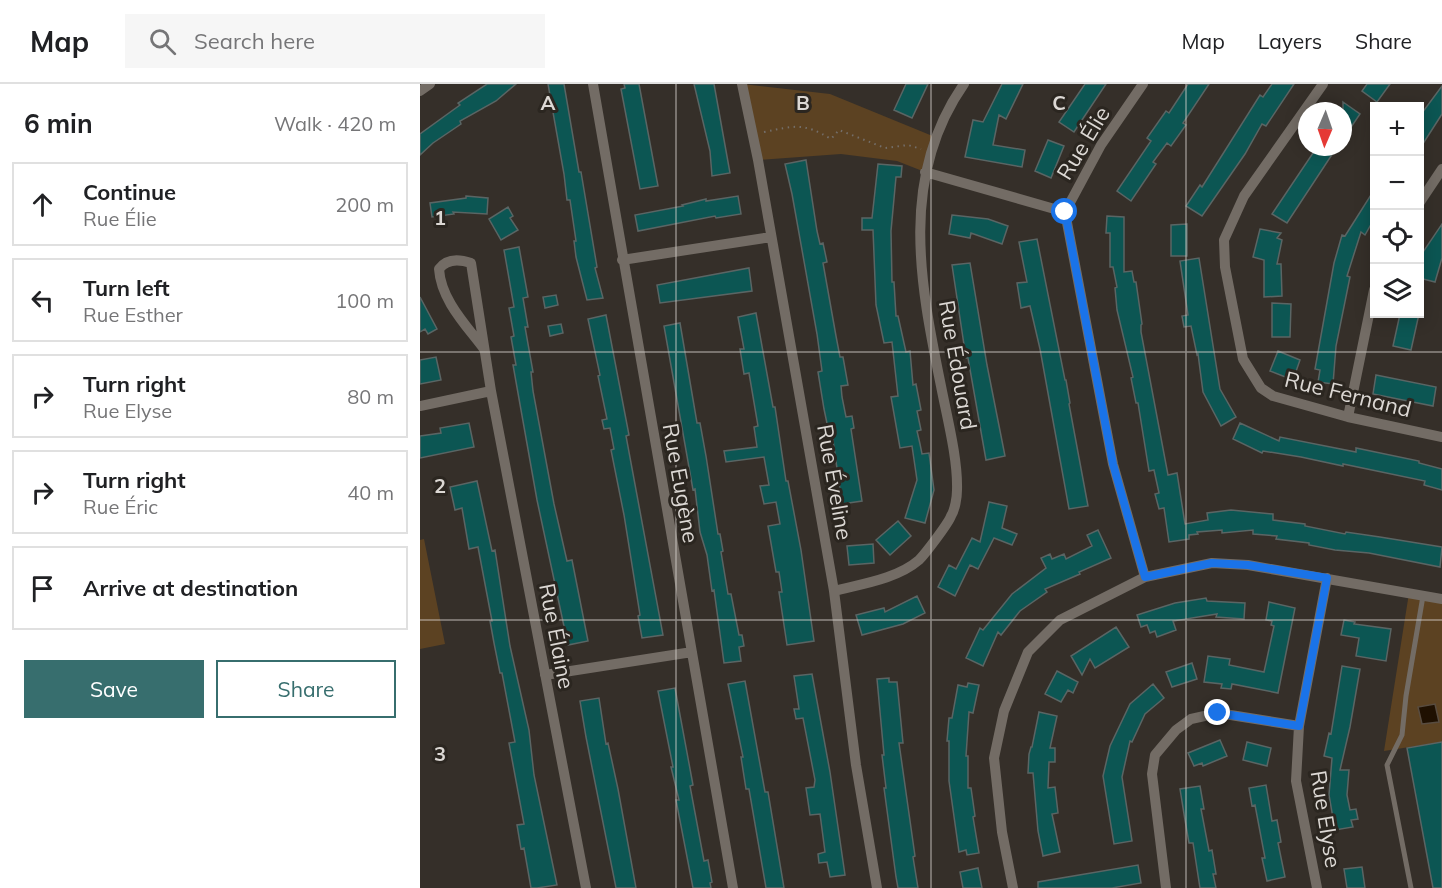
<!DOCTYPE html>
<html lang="en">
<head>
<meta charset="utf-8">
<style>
	body { margin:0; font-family:Mulish,sans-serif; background:#f6f6f6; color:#202124 }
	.controls { position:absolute; right:18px; top:18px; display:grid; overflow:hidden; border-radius:0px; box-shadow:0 3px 15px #0003 }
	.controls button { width:54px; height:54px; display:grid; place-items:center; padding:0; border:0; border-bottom:2px solid #e0e0e0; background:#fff; color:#202124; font:30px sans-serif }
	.compass { position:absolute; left:878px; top:18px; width:54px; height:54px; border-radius:50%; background:#fff; box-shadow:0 3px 15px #0003; rotate:182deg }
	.stop { position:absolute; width:18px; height:18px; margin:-14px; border:4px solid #1a73e8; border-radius:50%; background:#fff }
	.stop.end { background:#1a73e8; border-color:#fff; box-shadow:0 2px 6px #0008 }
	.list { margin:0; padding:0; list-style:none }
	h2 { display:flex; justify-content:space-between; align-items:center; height:78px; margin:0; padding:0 24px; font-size:26px }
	h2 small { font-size:20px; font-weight:400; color:#757577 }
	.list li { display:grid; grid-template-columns:39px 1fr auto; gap:18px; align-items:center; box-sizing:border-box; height:84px; margin:0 12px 12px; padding:0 12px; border:2px solid #e0e0e0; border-radius:0px }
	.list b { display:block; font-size:22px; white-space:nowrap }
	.list p { margin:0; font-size:20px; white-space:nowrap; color:#757577 }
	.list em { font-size:20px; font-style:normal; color:#757577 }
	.actions { display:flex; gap:12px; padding:18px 24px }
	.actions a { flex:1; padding:14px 0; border:2px solid #376e6e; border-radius:0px; text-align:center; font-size:21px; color:#376e6e }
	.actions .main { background:#376e6e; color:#fff }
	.icon { flex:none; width:33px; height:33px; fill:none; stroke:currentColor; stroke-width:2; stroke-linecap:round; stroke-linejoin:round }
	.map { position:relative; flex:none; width:1022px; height:804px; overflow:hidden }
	header { display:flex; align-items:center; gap:36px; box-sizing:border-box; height:84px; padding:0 30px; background:#fff; border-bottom:2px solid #e0e0e0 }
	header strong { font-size:28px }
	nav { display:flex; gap:33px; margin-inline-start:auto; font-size:21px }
	.search { width:420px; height:54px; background:#f6f6f6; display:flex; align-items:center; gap:15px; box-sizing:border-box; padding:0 21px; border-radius:0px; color:#757577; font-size:22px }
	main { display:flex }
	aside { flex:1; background:#fff }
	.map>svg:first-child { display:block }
	.green { fill:#5c4222 }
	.water { fill:#1f1001; stroke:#584c40; stroke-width:1.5 }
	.building { fill:#0c5653; stroke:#5a6564; stroke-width:1.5 }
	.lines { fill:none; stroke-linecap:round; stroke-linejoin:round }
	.path { stroke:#746e69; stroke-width:2; stroke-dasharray:1.5 4.5; stroke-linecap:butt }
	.lane { stroke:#736c65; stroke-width:5 }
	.street { stroke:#736c65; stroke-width:10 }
	.route { stroke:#1a73e8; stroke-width:8 }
	.grid { fill:none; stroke:#dcd8d4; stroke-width:1.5; stroke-opacity:0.55 }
	.labels { text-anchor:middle; stroke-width:6; stroke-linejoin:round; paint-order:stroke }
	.street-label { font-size:22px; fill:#dcd8d4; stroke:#2b2620 }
	.grid-label { font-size:20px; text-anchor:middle; font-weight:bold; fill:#dcd8d4; stroke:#2b2620; stroke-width:6; stroke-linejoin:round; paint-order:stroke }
</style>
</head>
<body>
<header>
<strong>Map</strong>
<div class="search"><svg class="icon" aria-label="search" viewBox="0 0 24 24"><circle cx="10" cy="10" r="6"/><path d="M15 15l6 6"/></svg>Search here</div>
<nav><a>Map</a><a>Layers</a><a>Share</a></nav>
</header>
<main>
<aside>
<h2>6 min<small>Walk · 420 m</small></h2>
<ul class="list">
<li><svg class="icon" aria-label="ahead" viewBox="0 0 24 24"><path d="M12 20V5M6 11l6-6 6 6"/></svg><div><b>Continue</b><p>Rue Élie</p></div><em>200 m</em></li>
<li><svg class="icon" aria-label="left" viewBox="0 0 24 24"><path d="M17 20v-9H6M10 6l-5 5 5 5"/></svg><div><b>Turn left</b><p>Rue Esther</p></div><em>100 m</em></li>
<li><svg class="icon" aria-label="right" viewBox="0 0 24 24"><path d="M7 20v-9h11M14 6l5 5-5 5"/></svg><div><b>Turn right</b><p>Rue Elyse</p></div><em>80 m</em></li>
<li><svg class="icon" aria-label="right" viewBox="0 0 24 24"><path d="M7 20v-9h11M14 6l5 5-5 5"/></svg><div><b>Turn right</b><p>Rue Éric</p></div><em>40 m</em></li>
<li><svg class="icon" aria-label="arrive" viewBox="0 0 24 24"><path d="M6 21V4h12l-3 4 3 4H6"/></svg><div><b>Arrive at destination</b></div></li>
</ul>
<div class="actions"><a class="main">Save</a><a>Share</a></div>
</aside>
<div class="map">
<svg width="1022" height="804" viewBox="0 0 1022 804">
	<rect width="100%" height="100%" fill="#352f29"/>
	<path class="green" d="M322,0L410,10L515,53L505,88L477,77L421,70L338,76Z
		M4,455L25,560L0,565V456Z
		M989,509L1022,515V658L964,667Z"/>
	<path class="water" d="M1015,620L1019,638L1002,640L998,623Z"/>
	<path class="building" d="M67,0H96L76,17L40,37L41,40L13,59L0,71V50L40,21L38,19Z
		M128,0H144L159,88H161L177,183L175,184L183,214L167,216L156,173L154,157H156L150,116H147L144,90Z
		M204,0H219L238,102L220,105L201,5L205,4Z
		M274,0H294L310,89L292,92L290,67Z
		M486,0H508L492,34L474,26Z
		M582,0H603L586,35L579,31L573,61L605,66L602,83L545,73L553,36L563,38Z
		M665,0H686L654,48L639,38Z
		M768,0H789L763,39L766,41L751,62L747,59L733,78L736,80L711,117L697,107L731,57L727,54L746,27L749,29Z
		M852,0H874L846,42L842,40L825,70L782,132L766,122L780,101L782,103L840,11L843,13Z
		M947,0H970L957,18L942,7Z
		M1022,2V30L999,66V33Z
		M923,18L940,30L923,55Z
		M628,56L644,62L631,94L615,87Z
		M897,63H917L867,139L852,130Z
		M386,76L397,147L400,160L403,159L407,178L403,179L416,252L420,273H423L428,301L421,302L422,313L426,333L432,332L434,344L431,345L442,417L422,420L412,349H409L404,325L398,288L402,287L397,250L372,110L365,80Z
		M458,80L482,82L481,93H476L471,147L472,198H474L476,232H478L486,268L490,267L493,301L496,300L501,326L497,327L501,346L497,347L500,360L502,370L509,369L514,406L505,439L485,434L497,396L492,362L480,364L471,313L478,312L472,258L464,259L456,221L453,146H442V134H452Z
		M954,106V135L945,151L941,148L927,192L930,193L916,262L913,300L898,298L900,286L895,285L914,179L922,151L925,152Z
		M46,112L68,114L67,130L33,128L34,130L12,133L10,119L46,114Z
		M318,112L321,130L296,134L295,132L218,147L215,131L263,122L262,121L286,115V117Z
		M88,123L93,132L90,134L98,146L81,156L69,135Z
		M532,131L568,135L588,142L582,160L551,149L550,154L529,150Z
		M687,132L704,133V188L712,187L714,198H716L722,240L721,241V248L748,391L757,389L765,440L788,436L787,429L811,426L853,430V436L885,440V442L925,450L926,448L960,453L1022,463L1020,483L949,469L915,466L889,461V459L856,455L857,452L833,450V446L802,449V446L777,448L778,450L769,451V455L749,458L744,424L739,425L735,410L739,409L734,386L729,387L718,319H716L711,294L713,293L697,226L695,204L697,203L693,183H690V149H686Z
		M767,140V172H751V141Z
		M1022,140V174L1015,198L999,194V174Z
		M840,145L861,149L857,154L862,156L857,180H861L862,212L844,213V176L833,173Z
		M617,155L645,296H646L650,319L649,320L668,422L649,425L620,265L610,222L601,224L597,199L607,198L599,158Z
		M99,163L108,213L103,214L108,243H105L113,288H111L113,307L134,420L147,477L152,476L168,557L148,561L117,416L93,281H96L91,253L94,252L89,224L94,223L84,166Z
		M779,174L800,305L816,333L801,342L783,308L778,270L777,271L771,242L764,243L762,232L768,231L760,177Z
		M550,179L567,281L585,372L566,376L548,274H546L532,181Z
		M329,184L332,207L240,219L237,201Z
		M136,211L138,221L125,224L123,213Z
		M0,213L17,245L8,250L5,245L0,248Z
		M852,219L871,220L870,253H852Z
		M336,229L353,323H355L366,397H368L381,466L394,557L367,561L359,508H362L359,488H356L348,442L360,440L356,418L344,420L340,402L349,401L344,373L306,378L304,367L337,363L334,343L338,342L329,289L324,290L320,265H324L318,233Z
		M980,230H999L991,266L973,262Z
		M186,231L209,351L206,352L243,551L222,554L218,532L220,531L204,431L191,366L194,365L190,344L184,345L182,336L187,335L178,292L180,291L168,235Z
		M260,239L277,339H280L286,372L298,450H300L303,467L301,468L308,510H311L319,551H322L324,562L319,563L321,577L304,579L294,506L292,507L287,471L280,448L275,405L273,406L244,242Z
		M141,240L143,249L130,252L128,242Z
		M858,267L880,276L873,296L850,287Z
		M16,273L21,296L0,300V276Z
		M956,291L1016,303L1013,322L953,310Z
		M49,339L54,363L0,374V352L21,349L20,344Z
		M820,339L859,357L860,353L936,368V364L999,377V379L1022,385V406L1004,401L1005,397L923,380V382L881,373L843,367L842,369L813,355Z
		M57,397L72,467L75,466L90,562L109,646L114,691L137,801L117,804H111L104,764L101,765L97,741L104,740L89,659L95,658L82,589H80L74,559L70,537H72L58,463L49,465L42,424L35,426L30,403Z
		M569,418L587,422L582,444L597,450L592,461L574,454L558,485L550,481L535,512L518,503L529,481L536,485L552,454L560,458Z
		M478,437L491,452L470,471L456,456Z
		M678,446L691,474L659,488L660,490L625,505L627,508L600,527L581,551L578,548L563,582L546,574L560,544L563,546L592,510L626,484L621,474L630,470L632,475L644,470L646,475L672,462L667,451Z
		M453,460L454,479L429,481L427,462Z
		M497,512L505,529L483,540L442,551L436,531L464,524L465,528Z
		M786,514L787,517L825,519L824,535L796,533L797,530L753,537L756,546L737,553L735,547L730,549L727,541L721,543L717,531L755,519Z
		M849,518L875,524L858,609L812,600L811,605L801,604L802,600L784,598L788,572L810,575L809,581L844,588L854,542L851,541L852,537L846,536Z
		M924,536L935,538L934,540L971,545L966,577L936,572L939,554L921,551Z
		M696,543L709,563L675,584L670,575L662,591L651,572Z
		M772,579L777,595L752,603L746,588Z
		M922,582L940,585L930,643L920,686H929L927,711L930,726L936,725L938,735L931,736L933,743L915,746L909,711L912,674L904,672L909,649L911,650Z
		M637,587L658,598L653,609L648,606L641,618L625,610Z
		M392,590L410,688L425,791L410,793L407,778L399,779L398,770L405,768L400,730L390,731L386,704L394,703L395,696L383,634L376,635L374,625H379L374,592Z
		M469,594V598H477L483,659H479L495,772L493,773L498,804H478L476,793L464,704H466L462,671H464L457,595Z
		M325,597L345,708H348L364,804H346L329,705H326L321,673H323L308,600Z
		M548,599L559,601L553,629L549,628L546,672H548V704H551L555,732L553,733L559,769L547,771L546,766L539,768L529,697V657H527L529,634H532L538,601L547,603Z
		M733,600L744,614L725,630L712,658L710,657L702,693L712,757L694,760L683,692L690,662L710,620Z
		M255,604L273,701L270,702L284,777L288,776L292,798L290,799L291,804H273L256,716H259L251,683H253L238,607Z
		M179,614L186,660L188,659L198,705L216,804H196L166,653L160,617Z
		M619,628L637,632L630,664H635V678H629L628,704L635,703L638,729L632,730L640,768L623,772L618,747L613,689H608L609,670L611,663H612Z
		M800,656L807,672L783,682L782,679L774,682L768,669Z
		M827,658L851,664L847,682L823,676Z
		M1022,658V804H1013L987,664Z
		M846,701L852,737L857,736L861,758L858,759L865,793L847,797L842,774H845L835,721L832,722L829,704Z
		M780,702L784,725H781L789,767L792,766L796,790H793L796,804H780L773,759H769L765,736L760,705Z
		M718,781L721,799L692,804H618V798Z
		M942,783L945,804H927L924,785Z
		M558,784L562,804H543L540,788Z"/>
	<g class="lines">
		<path class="path" d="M344,48C374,42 383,38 411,55L419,46L465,64L488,61L501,65"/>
		<path class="lane" d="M991,804L967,681L982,651L986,612L1003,512"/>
		<path class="street" d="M173,0L313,804
			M322,0L338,76L414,507L436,681L457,804
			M723,0L681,61L645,128L693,380L725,493
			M903,0L824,112L804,156L805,183L823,275L841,304L853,312L928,333L1022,353
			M0,7L10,0
			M505,88L645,128
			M1000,118L1022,85
			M202,176L351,153
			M64,265C46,241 21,216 19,185C27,174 39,175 51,179L71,307L166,804
			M0,322L71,307
			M928,333L954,206
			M414,507C441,500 477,495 499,476C505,470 528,440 531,432C535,426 537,413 537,406C538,375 527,333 521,302C500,199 479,93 544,0
			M125,591L272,568
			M593,804L582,748L574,674L584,627L608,568L640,536L725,493L792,479L828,481L1022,515
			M746,804L732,690L735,671L756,646L771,635L798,629L879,642
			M897,804L876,697L879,642L907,494"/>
	</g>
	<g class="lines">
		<path class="route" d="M645,128L693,380L725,493L792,479L828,481L907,494L879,642L798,629"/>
	</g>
	<path class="grid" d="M256,0V804M511,0V804M766,0V804M0,268H1022M0,536H1022"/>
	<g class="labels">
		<g class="street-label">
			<text transform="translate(663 59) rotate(-59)" y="8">Rue Élie</text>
			<text transform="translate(538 281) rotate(80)" y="8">Rue Édouard</text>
			<text transform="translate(928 310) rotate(14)" y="8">Rue Fernand</text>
			<text transform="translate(415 398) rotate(80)" y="8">Rue Éveline</text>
			<text transform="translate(261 399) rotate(80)" y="8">Rue Eugène</text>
			<text transform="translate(137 552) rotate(79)" y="8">Rue Élaine</text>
			<text transform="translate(906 735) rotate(81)" y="8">Rue Elyse</text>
		</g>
	</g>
	<g class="grid-label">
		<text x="128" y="26">A</text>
		<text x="383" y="26">B</text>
		<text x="639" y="26">C</text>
		<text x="20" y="141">1</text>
		<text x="20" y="409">2</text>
		<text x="20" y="677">3</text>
	</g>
</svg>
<div class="controls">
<button>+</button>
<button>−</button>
<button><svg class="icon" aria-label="locate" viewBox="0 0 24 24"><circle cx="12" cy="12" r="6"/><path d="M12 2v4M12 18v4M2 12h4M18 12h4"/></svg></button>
<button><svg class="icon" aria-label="layers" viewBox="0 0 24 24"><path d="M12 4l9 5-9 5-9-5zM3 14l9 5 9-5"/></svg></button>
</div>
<svg class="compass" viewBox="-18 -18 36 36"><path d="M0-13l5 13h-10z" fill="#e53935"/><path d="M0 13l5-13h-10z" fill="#757577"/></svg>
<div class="stop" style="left:645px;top:128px"></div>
<div class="stop end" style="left:798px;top:629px"></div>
</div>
</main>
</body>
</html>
